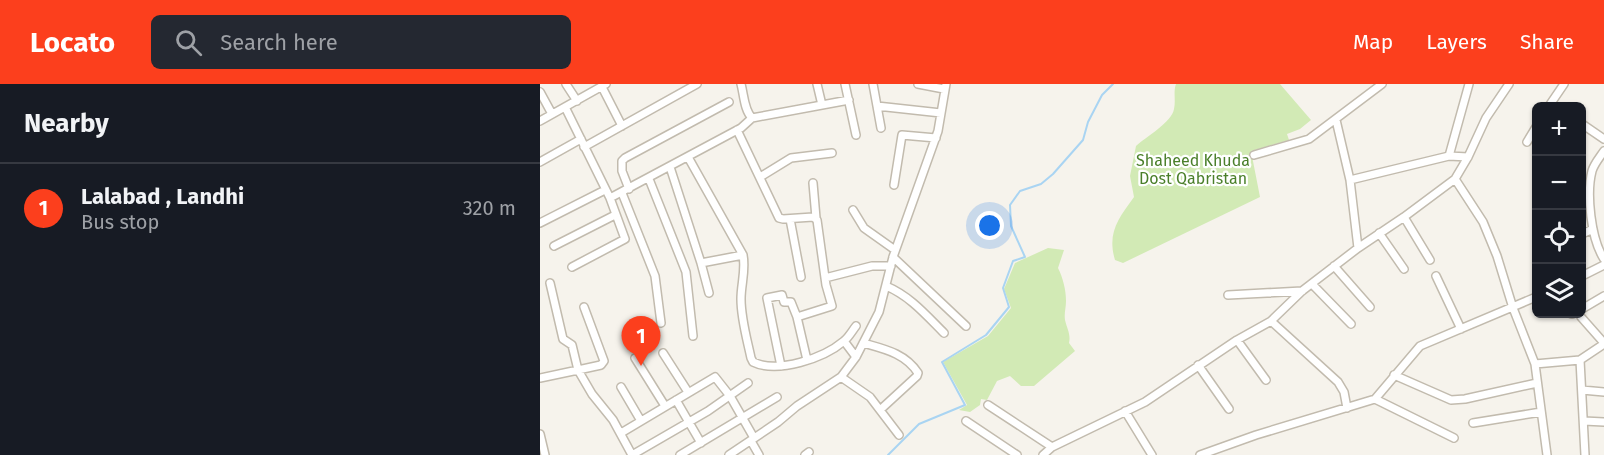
<!DOCTYPE html>
<html lang="en">
<head>
<meta charset="utf-8">
<style>
	body { margin:0; font-family:"Fira Sans",sans-serif; background:#242831; color:#f1f3f6 }
	.controls { position:absolute; right:18px; top:18px; display:grid; overflow:hidden; border-radius:9px; box-shadow:0 2px 4px #0004 }
	.controls button { width:54px; height:54px; display:grid; place-items:center; padding:0; border:0; border-bottom:2px solid #363941; background:#171b24; color:#f1f3f6; font:30px sans-serif }
	.you { position:absolute; left:450px; top:142px; width:21px; height:21px; margin:-15px; border:4px solid #fff; border-radius:50%; background:#1a73e8; box-shadow:0 0 0 9px #1a73e833 }
	.badge { display:grid; place-items:center; width:39px; height:39px; border-radius:50%; background:#fc3f1d; color:#fff; font-size:20px; font-weight:700 }
	.pin { position:absolute; translate:-50% -50px; filter:drop-shadow(0 2px 3px #0008) }
	.pin::after { content:''; position:absolute; top:32px; width:21px; height:18px; background:inherit; clip-path:polygon(0 0,100% 0,50% 100%) }
	.list { margin:0; padding:0; list-style:none }
	h2 { display:flex; justify-content:space-between; align-items:center; height:78px; margin:0; padding:0 24px; font-size:26px }
	h2 small { font-size:20px; font-weight:400; color:#9ea1a6 }
	.list li { display:grid; grid-template-columns:39px 1fr auto; gap:18px; align-items:center; box-sizing:border-box; height:90px; padding:0 24px; border-top:2px solid #363941 }
	.list b { display:block; font-size:22px; white-space:nowrap }
	.list p { margin:0; font-size:20px; white-space:nowrap; color:#9ea1a6 }
	.list em { font-size:20px; font-style:normal; color:#9ea1a6 }
	.icon { flex:none; width:33px; height:33px; fill:none; stroke:currentColor; stroke-width:2; stroke-linecap:round; stroke-linejoin:round }
	.map { position:relative; flex:none; width:1064px; height:371px; overflow:hidden }
	header { display:flex; align-items:center; gap:36px; box-sizing:border-box; height:84px; padding:0 30px; background:#fc3f1d; color:#fff }
	header strong { font-size:28px }
	nav { display:flex; gap:33px; margin-inline-start:auto; font-size:21px }
	.search { width:420px; height:54px; background:#242831; display:flex; align-items:center; gap:15px; box-sizing:border-box; padding:0 21px; border-radius:9px; color:#9ea1a6; font-size:22px }
	main { display:flex }
	aside { flex:1; background:#171b24 }
	.map>svg:first-child { display:block }
	.green { fill:#d2eab5 }
	.lines { fill:none; stroke-linecap:round; stroke-linejoin:round }
	.stream { stroke:#a9d4f2; stroke-width:2 }
	.minor-casing { stroke:#c2bbae; stroke-width:10 }
	.minor { stroke:#fff; stroke-width:7 }
	.labels { text-anchor:middle; stroke-width:4.5; stroke-linejoin:round; paint-order:stroke }
	.park-label { font-size:16px; fill:#4a7f2a; stroke:#fff }
</style>
</head>
<body>
<header>
<strong>Locato</strong>
<div class="search"><svg class="icon" aria-label="search" viewBox="0 0 24 24"><circle cx="10" cy="10" r="6"/><path d="M15 15l6 6"/></svg>Search here</div>
<nav><a>Map</a><a>Layers</a><a>Share</a></nav>
</header>
<main>
<aside>
<h2>Nearby<small></small></h2>
<ul class="list">
<li><span class="badge">1</span><div><b>Lalabad , Landhi</b><p>Bus stop</p></div><em>320 m</em></li>
</ul>
</aside>
<div class="map">
<svg width="1064" height="371" viewBox="0 0 1064 371">
	<rect width="100%" height="100%" fill="#f6f3ec"/>
	<path class="green" d="M636,0H740L771,36L760,45L747,50L749,56L711,67L720,113L583,179L575,176C567,149 578,135 594,113L590,92L596,62C606,53 632,38 634,25C636,16 633,8 636,0Z
		M508,164L524,166L518,184C523,194 526,206 526,217C526,224 524,229 525,236C527,245 531,250 529,259L535,267L494,302H481L470,292L457,297L447,316L441,315L440,321L430,328L419,326L427,321L403,278L448,252L471,224L464,205L475,179Z"/>
	<g class="lines">
		<path class="stream" d="M348,371L379,340L425,321L402,278L446,251L469,223L463,204L473,177L485,173L471,142L470,121L480,107L501,100L513,90L543,56L548,38L562,11L573,0"/>
		<g class="minor-casing">
			<path id="minor" d="M26,0L37,17
				M201,0C204,11 204,26 212,34L309,16
				M277,0L282,21
				M305,0L316,51
				M333,0L341,44
				M378,0L404,5
				M62,3L82,42
				M0,8L12,30
				M337,22L401,29
				M1009,22L1024,0
				M25,23L70,114L201,44L212,34
				M796,36L810,96L818,164
				M0,37L66,0
				M1042,40L1064,55
				M197,46L239,134L243,135L273,133L277,136L286,201L292,222L257,233L267,276
				M987,58L996,43
				M44,63L157,0
				M1064,67C1060,73 1054,80 1052,87C1046,110 1051,155 1064,175
				M714,71L769,55L842,0
				M909,72L929,0
				M148,73L203,171C206,186 201,200 201,215C201,235 207,255 211,274L213,278C238,290 284,274 304,257C309,253 312,247 316,242
				M0,78L41,55
				M130,83L161,179L169,209
				M220,93L251,74L292,69
				M109,95L146,188L153,252
				M915,95L943,138L957,172L973,224L995,280L1007,371
				M810,96L909,72L928,73
				M273,99L276,134
				M354,101L362,51L396,54
				M89,105L82,87V77L85,74L189,18
				M82,109L115,192L121,239
				M313,126L324,144L355,166
				M864,133L890,176
				M250,135L261,193
				M0,139L65,106
				M839,149L864,185
				M1042,150L1053,145
				M14,162L75,131
				M353,173L426,242
				M161,179L203,171
				M794,182L830,223
				M32,183L85,155L70,114
				M896,192L921,245
				M1042,192L1064,181
				M285,194L332,182H351
				M10,199L23,255L32,261L38,286L61,281L64,277L44,223
				M772,200L811,240
				M346,202C370,212 386,231 404,249
				M688,211L762,207
				M1042,225L1064,212
				M1031,230H1033
				M1041,233L1064,259
				M731,237L798,298L804,308L807,324
				M697,256L726,296
				M304,257L316,273
				M323,259C344,265 365,269 378,289L377,292L340,326
				M123,269L148,308
				M95,274L125,322
				M1040,276L1045,371
				M995,280L1040,276L1064,260
				M658,281L689,325
				M241,282L227,214L242,211L244,218H251L257,233
				M854,291L911,316L925,315L997,299
				M301,293L330,313L359,351
				M0,294L38,286L52,310L73,336L92,371
				M81,303L101,337
				M1042,306L1064,308
				M835,315L914,354
				M136,316L161,359
				M448,321L512,363
				M585,327L612,371
				M426,337L477,371
				M1044,337L1064,338
				M933,339L1001,328
				M81,349L175,293L190,312L214,354
				M0,350L5,371
				M211,357L219,371
				M92,371L168,327L208,299
				M140,371L237,313
				M189,371L238,338L257,322L301,293L316,273L339,228L353,173L398,47L406,0
				M265,371L269,368
				M503,371L512,363L605,318L697,256L731,237L762,207L818,164L864,133L915,95L928,73L946,34L969,0
				M660,371L716,351L835,315L880,262L996,213"/>
		</g>
		<use href="#minor" class="minor"/>
	</g>
	<g class="labels">
		<g class="park-label">
			<text x="653" y="82">Shaheed Khuda<tspan x="653" dy="18">Dost Qabristan</tspan></text>
		</g>
	</g>
</svg>
<div class="controls">
<button>+</button>
<button>−</button>
<button><svg class="icon" aria-label="locate" viewBox="0 0 24 24"><circle cx="12" cy="12" r="6"/><path d="M12 2v4M12 18v4M2 12h4M18 12h4"/></svg></button>
<button><svg class="icon" aria-label="layers" viewBox="0 0 24 24"><path d="M12 4l9 5-9 5-9-5zM3 14l9 5 9-5"/></svg></button>
</div>
<div class="you"></div>
<div class="pin badge" style="left:101px;top:282px">1</div>
</div>
</main>
</body>
</html>
